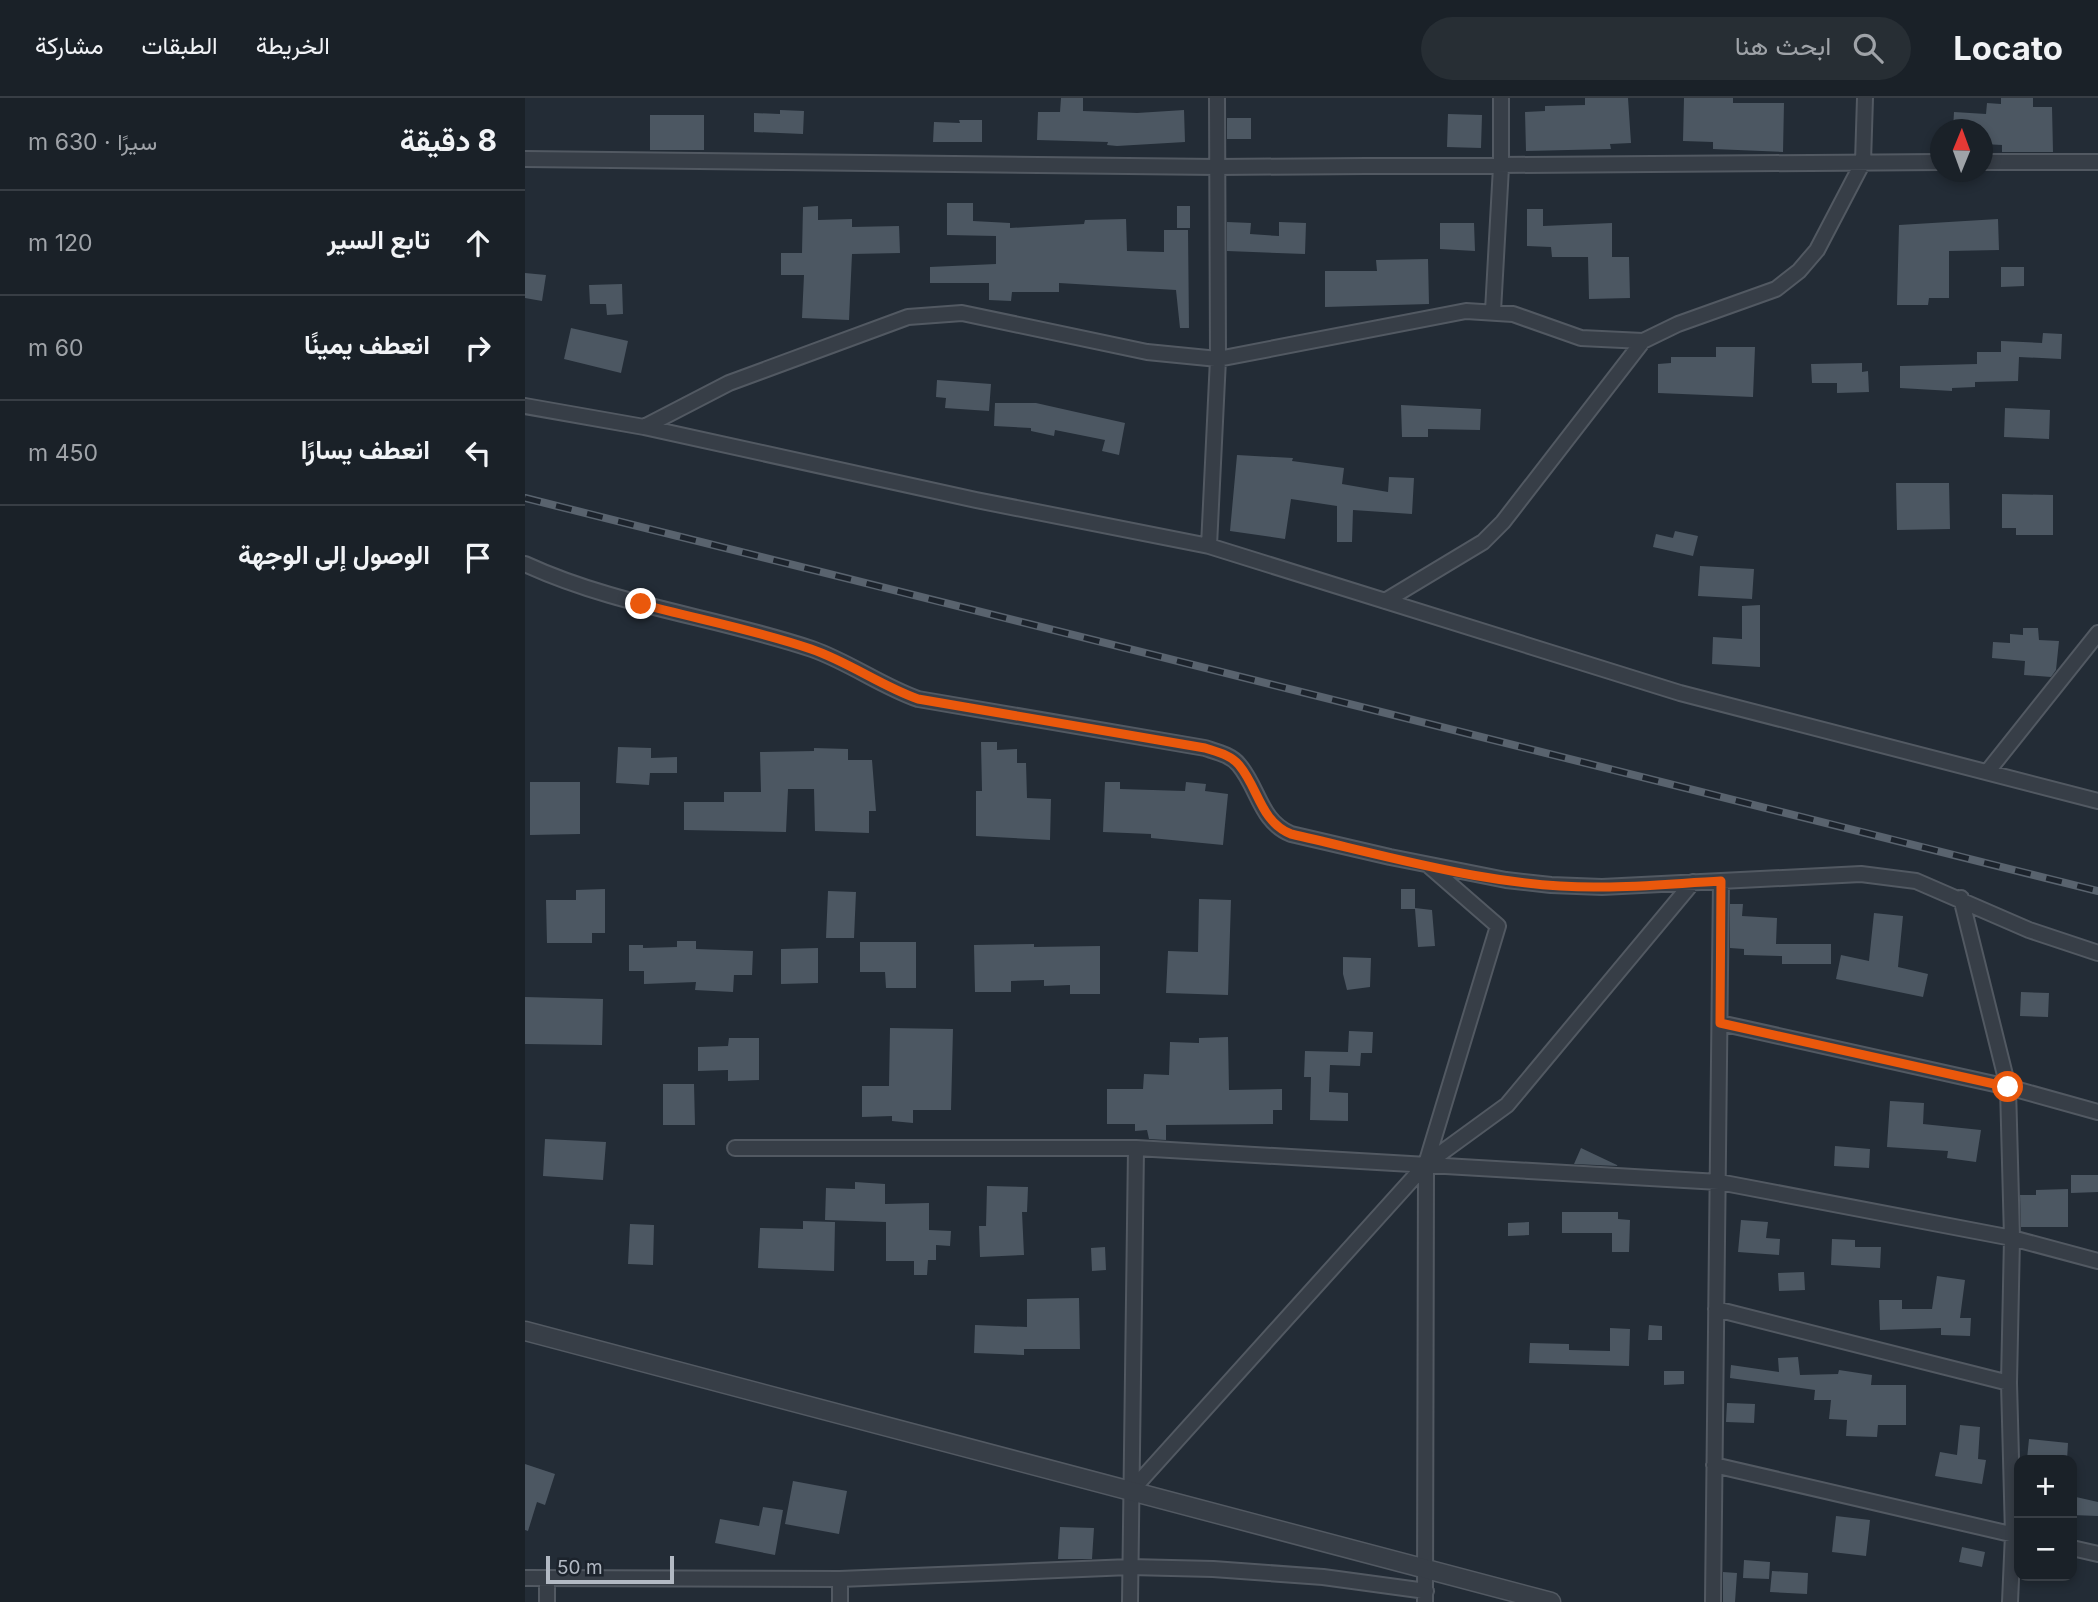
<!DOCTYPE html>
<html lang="ar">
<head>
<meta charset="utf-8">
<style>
	body { margin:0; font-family:Inter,Vazirmatn,sans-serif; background:#272e34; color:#f1f3f6; direction:rtl }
	.controls { position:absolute; right:21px; bottom:21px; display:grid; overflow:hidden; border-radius:14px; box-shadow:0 4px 10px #0003 }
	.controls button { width:63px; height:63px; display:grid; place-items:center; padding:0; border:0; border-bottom:2px solid #383e45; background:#1a2128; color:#f1f3f6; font:35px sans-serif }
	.compass { position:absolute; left:1405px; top:21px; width:63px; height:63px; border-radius:50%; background:#1a2128; box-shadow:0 4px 10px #0003; rotate:1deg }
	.scale { position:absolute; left:21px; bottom:18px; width:128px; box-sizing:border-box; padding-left:7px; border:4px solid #b2b9c3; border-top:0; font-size:19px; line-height:24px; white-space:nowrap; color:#b2b9c3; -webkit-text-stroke:5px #1c232c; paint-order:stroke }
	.stop { position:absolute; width:21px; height:21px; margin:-16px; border:5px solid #ea580c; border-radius:50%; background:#fff }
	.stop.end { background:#ea580c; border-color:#fff; box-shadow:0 2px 7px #0008 }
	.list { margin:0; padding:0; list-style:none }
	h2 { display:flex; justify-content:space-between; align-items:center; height:91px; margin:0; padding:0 28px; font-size:30px }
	h2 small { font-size:23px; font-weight:400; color:#9fa3a8 }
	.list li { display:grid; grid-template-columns:46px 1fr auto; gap:21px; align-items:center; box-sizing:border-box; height:105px; padding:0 28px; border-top:2px solid #383e45 }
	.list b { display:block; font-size:26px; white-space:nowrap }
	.list em { font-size:23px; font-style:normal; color:#9fa3a8 }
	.icon { flex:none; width:38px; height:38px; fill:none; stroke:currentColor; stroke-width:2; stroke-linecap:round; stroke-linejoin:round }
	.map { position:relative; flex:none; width:1573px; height:1504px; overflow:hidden; direction:ltr }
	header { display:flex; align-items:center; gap:42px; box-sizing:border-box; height:98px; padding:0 35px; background:#1a2128; border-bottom:2px solid #383e45 }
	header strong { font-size:33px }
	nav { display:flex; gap:38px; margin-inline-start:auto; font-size:24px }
	.search { width:490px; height:63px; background:#272e34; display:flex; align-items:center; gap:18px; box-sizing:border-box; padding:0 24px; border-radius:38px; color:#9fa3a8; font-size:26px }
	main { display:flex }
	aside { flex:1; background:#1a2128 }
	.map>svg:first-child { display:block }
	.building { fill:#4c5762 }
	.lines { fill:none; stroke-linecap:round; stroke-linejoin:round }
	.minor-casing { stroke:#525962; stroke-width:18 }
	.tertiary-casing { stroke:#525962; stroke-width:21 }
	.minor { stroke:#373e47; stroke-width:14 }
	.tertiary { stroke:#373e47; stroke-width:18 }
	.rail-casing { stroke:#59636e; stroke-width:8 }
	.rail { stroke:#1c232c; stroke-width:5; stroke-dasharray:16; stroke-linecap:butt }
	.route { stroke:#ea580c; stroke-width:9 }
</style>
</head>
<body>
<header>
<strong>Locato</strong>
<div class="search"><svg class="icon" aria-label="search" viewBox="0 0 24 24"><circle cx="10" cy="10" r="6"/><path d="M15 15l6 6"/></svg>ابحث هنا</div>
<nav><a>الخريطة</a><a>الطبقات</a><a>مشاركة</a></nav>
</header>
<main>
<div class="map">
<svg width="1573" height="1504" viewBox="0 0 1573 1504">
	<rect width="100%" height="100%" fill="#232c36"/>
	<path class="building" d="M536,0H558V13L612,15L659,12L660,44L592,48L582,47L583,44L512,42L513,14H535Z
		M1060,0H1103L1106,45L1085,46L1086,51L1001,53L1000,14L1020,13V8L1060,7Z
		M1159,0H1208V5H1259L1258,54L1188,51V44L1158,43Z
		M1476,0H1508V9H1527L1528,54H1477V47L1458,46V32H1428L1429,14L1461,16L1462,5L1476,6Z
		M255,12L279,13L278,36L229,34V15L255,16Z
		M923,16L957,17L956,50L922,49Z
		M125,17H179V52H125Z
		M702,20H726V41H702Z
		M434,22H457V44H408L409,24L435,25Z
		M422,105H448V123L485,125V130L559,126L560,122L601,121L602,153L639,154V132H663L664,230H655L651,192L534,185V194H487L486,203L464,202V185H405V169L471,166V138L422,137Z
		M293,108V122L327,121V129L374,128L375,155L327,156L324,222L277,220L279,177H256V155H277L278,109Z
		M652,108H665V130H652Z
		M1002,111H1018V128L1087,125V159H1104L1105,200L1064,201L1063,159H1027L1026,149L1002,148Z
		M1473,121L1474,152L1424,153V200H1404L1403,207H1372L1374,127Z
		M702,124L726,125L725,136L754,138V124L781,125L780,156L702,153Z
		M915,125H949L950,153L915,151Z
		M903,161L904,206L800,209V173H852L851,162Z
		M1476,169H1499V188L1476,189Z
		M0,175L21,177L17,203L0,200Z
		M97,186L98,216L82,217L81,206H65L64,187Z
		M46,230L103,243L96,275L39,261Z
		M1518,235L1537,236L1536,261L1494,259L1493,283L1450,284V289L1427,290V293L1375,290V268L1452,266V254H1476V243L1517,245Z
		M1191,249H1230L1228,299L1133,295V266L1146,265V259H1191Z
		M1337,265V274L1343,273L1344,294L1312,295V285H1287L1286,266Z
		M412,282L466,286L464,313L420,310L421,300L411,299Z
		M470,305H511L600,325L594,357L577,353L580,342L530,332L529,338L506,333V330L469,328Z
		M876,307L956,311L955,332L903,331V339H877Z
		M1480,310L1525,312L1524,341L1479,339Z
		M712,357L768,360L767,363L819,370L817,386L863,394L864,379L889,380L887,416L828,412L827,444H812V408L766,401L760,441L705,433Z
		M1371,385H1424L1425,431L1372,432Z
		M1477,396L1528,397V437H1491V430H1477Z
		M1150,433L1173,438L1168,458L1128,449L1131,436L1148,440Z
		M1175,468L1229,471L1227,501L1173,498Z
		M1235,507V569L1187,566L1188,539L1217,541V508Z
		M1498,530H1513L1514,542L1534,543L1531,572L1526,579L1499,577L1500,563L1467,560L1468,544L1485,545V536L1498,537Z
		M456,644H472V652L492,651V665H501L502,700L526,701L525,742L451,738V693H457Z
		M93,649L126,650V660L152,659V675H125L124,687L91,685Z
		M289,650L323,651V662H347L351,713H344V735L290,733L289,691H263L261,734L159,732V704H199V694H236L235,654L289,653Z
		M5,684H55V736L5,737Z
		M580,684H595V691L660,693L661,684L681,686L680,693L703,696L698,747L626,740V736L578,734Z
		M80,791V835H67V845H22L21,802H51V792Z
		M876,791H890V810L907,812L910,848L893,849L890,811H876Z
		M303,793L331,794L329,840H301Z
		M674,801L706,802L703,897L641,895L643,853L673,854Z
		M1205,806H1218L1217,818L1252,820L1251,846H1306V866H1257V858L1219,857V851L1205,850Z
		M1349,815L1378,818L1373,869L1403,876L1398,899L1311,881L1316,857L1344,863Z
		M152,843H171V851L228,853L227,877H209L208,894L170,892L171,884L119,886V873H104V847H118V850L152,849Z
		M335,844H391V890H361L360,874H335Z
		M509,846V849L575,848V896H545V887L519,888V882L486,883V894H450L449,847Z
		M293,850V885L256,886V851Z
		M818,859L846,860L845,889L822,892L818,876Z
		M1496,894L1524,895L1523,919L1495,918Z
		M0,899L78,901L77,947L0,946Z
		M365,930L428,931L426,1012H388V1025L367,1023V1018L337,1019V988H364Z
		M824,933L848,934L847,955H836L835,968L805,967L804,994L823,995V1023L785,1022L786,979H779L780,953L823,954Z
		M703,939L704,992L757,991V1012H748V1026L641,1027V1042L624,1041L622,1032L610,1033V1026H582V991H618L619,976L644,977L645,944L674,945V940Z
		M204,940H234V982L203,983V972L173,973V949L203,948Z
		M138,986H169L170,1027H138Z
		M1365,1003L1399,1005L1398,1026L1456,1032L1451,1064L1422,1060L1423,1053L1362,1049Z
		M20,1041L81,1044L78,1082L18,1078Z
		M1310,1048L1345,1051L1344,1070L1309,1068Z
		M1056,1050L1094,1068L1049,1066Z
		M1546,1077H1573V1094L1546,1095Z
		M330,1084L360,1086V1106L404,1105V1132L426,1133L425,1148L411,1147V1162H403L402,1177H389V1163H361V1124L300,1122L301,1090L330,1091Z
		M462,1088L503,1089L502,1114H497L499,1157L455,1159L454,1128H461Z
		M1543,1091V1129H1496L1495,1097H1511V1092Z
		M1037,1114H1093V1121L1105,1122L1104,1154H1087V1135H1037Z
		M1216,1122L1243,1124L1241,1140L1255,1141L1254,1157L1213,1154Z
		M278,1123L310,1124L309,1173L233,1170L235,1130L278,1131Z
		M1004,1124V1137L983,1138V1125Z
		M105,1126L129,1127L128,1167L103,1166Z
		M1307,1141L1330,1142V1149H1356L1355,1170L1306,1167Z
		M580,1149L581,1172L567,1173L566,1150Z
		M1279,1174L1280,1192L1254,1193L1253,1175Z
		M1412,1178L1440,1182L1435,1220H1446L1445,1238L1416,1237V1230L1355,1232L1354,1202H1377V1211H1407Z
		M554,1200L555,1251H499V1257L449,1255L450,1227L502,1229V1201Z
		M1124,1227L1137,1228V1242H1123Z
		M1085,1230L1105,1231L1104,1268L1004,1265L1005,1245L1044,1246V1252L1085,1253Z
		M1273,1259L1275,1277L1313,1276L1314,1272L1347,1277L1346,1287H1381V1327H1353L1352,1339L1321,1338L1322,1322L1304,1321L1306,1302H1289L1290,1292L1205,1280L1206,1267L1254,1274L1253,1260Z
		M1139,1273H1159V1286L1139,1287Z
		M1202,1305L1230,1306L1229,1325L1201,1324Z
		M1435,1327L1455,1329L1453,1361L1461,1362L1457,1386L1410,1378L1415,1354L1432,1357Z
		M1504,1341L1543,1345L1542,1362L1502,1361Z
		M0,1366L30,1376L20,1407L12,1404L3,1433L0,1432Z
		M268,1383L322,1393L314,1436L260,1426Z
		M1551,1399L1573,1404V1418L1547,1417Z
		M238,1409L258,1412L250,1457L190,1445L195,1421L234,1428Z
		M1311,1418L1345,1422L1341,1458L1307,1454Z
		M535,1429L569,1430L567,1461H533Z
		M1437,1449L1460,1454L1457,1469L1434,1464Z
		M1219,1462L1245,1464L1244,1481L1218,1480Z
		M1247,1473L1283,1475L1282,1496L1245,1494Z
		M1198,1474L1212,1475L1210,1504H1198Z"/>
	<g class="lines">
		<g class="minor-casing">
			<path id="minor" d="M0,61L692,69L1416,64
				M1458,64H1573
				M968,213L976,69V0
				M0,308L119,329L451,402L684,448L1155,595L1573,703
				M119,329L204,285L383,219L437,215L622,254L693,261L941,213L988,216L1056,240L1118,243
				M684,448L693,261L692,0
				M0,466C91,508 192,519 287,551C324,564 356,588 393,601L680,650C692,654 706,657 714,667C734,691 735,723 766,736L865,759L981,782L1026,787L1077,789L1336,776L1391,783L1504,832L1573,855
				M860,503L958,444L978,424L1118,243L1153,226L1251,191L1274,173L1292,152L1338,64L1340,0
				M1463,673L1573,535
				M1436,800L1483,989L1487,1140L1484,1285L1488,1436L1485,1504
				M1195,925L1483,989L1573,1014
				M210,1050H611L1194,1084L1487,1140L1573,1163
				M1191,1211L1484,1285
				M1189,1367L1494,1438
				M606,1393L901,1066L982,1007L1168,784
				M1547,1450L1573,1456
				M0,1480L315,1481L605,1469L688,1471L798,1479L901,1493
				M22,1480V1504
				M315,1481V1504
				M605,1504L611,1050
				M900,1504L901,1066L973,828L903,767
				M1188,1504L1196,783"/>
		</g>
		<g class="tertiary-casing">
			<path id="tertiary" d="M0,1233L1026,1504"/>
		</g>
		<use href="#minor" class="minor"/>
		<use href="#tertiary" class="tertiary"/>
		<g class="rail-casing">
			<path id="rail" d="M0,400L1573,793"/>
		</g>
		<use href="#rail" class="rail"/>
	</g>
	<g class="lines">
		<path class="route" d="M116,506C172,521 231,532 286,551C324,564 356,588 393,601L680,650C692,654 706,657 714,667C734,691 735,723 766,736C867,759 973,791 1078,789C1117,789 1157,785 1196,783L1195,925L1483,989"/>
	</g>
</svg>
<div class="controls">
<button>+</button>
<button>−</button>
</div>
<svg class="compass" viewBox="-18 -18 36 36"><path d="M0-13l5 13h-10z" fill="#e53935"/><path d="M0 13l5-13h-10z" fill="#9fa3a8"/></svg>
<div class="scale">50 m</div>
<div class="stop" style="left:1483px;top:989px"></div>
<div class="stop end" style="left:116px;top:506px"></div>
</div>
<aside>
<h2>8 دقيقة<small>سيرًا · 630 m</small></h2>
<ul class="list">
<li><svg class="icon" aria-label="ahead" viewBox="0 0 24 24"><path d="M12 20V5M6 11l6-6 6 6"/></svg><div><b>تابع السير</b></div><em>120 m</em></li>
<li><svg class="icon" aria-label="right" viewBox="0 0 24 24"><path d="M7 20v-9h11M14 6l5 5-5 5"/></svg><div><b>انعطف يمينًا</b></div><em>60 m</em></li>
<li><svg class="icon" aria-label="left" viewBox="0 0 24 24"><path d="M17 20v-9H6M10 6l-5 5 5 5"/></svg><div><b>انعطف يسارًا</b></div><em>450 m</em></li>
<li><svg class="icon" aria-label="arrive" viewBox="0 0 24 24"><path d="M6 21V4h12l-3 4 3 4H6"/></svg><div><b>الوصول إلى الوجهة</b></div></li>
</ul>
</aside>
</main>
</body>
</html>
